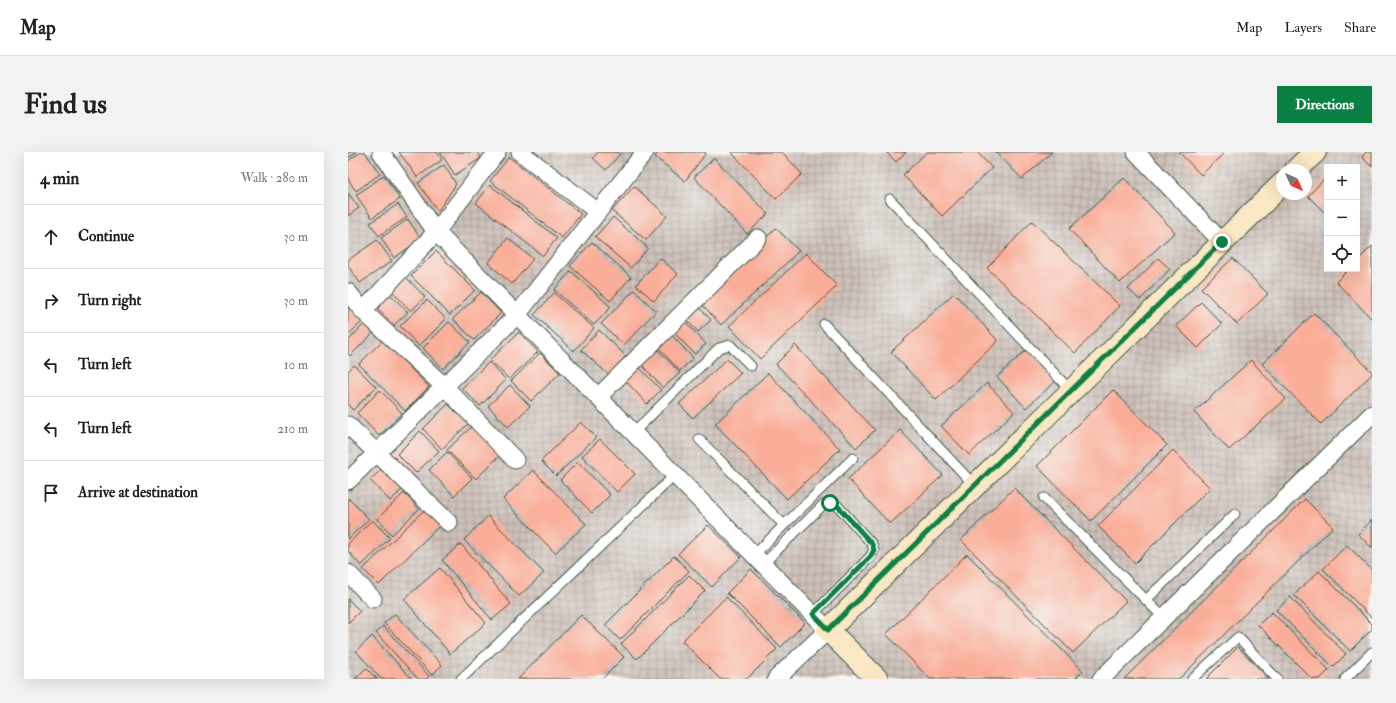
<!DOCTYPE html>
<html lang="en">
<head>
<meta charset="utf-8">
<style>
	body { margin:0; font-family:"IM FELL Double Pica",serif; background:#f2f2f2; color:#222 }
	.controls { position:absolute; right:12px; top:12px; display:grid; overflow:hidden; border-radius:0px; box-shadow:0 4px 16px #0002 }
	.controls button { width:36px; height:36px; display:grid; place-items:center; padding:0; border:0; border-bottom:1px solid #e0e0e0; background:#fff; color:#222; font:20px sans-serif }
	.compass { position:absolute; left:928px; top:12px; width:36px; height:36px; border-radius:50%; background:#fff; box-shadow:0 4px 16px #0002; rotate:135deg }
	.stop { position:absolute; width:12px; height:12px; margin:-9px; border:3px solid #0b8043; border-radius:50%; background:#fff }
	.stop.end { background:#0b8043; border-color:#fff; box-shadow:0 1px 4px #0008 }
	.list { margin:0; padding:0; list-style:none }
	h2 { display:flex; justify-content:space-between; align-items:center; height:52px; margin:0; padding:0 16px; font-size:17px }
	h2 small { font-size:13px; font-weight:400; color:#767676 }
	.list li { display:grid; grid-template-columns:26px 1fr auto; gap:12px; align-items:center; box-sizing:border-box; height:64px; padding:0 16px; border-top:1px solid #e0e0e0 }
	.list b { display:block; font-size:15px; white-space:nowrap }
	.list em { font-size:13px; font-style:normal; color:#767676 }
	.icon { flex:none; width:22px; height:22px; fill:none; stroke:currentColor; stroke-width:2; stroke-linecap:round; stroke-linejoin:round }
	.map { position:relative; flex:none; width:1024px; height:527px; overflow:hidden; border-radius:0px }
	header { display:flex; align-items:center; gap:24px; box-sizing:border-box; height:56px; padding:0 20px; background:#fff; border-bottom:1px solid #e0e0e0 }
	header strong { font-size:19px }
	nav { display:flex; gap:22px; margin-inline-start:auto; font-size:14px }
	.intro { display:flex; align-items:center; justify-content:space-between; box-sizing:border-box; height:96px; padding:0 24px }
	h1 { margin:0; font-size:28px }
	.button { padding:10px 18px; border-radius:0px; background:#0b8043; color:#fff; font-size:14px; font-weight:700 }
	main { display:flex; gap:24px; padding:0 24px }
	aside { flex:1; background:#fff; border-radius:0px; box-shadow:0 4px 16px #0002 }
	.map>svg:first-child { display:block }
	.industrial { fill:url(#industrial-grid); fill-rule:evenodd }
	.building { fill:#faae99 }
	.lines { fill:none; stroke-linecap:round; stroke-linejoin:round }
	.lane-casing { stroke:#3e564a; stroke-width:11 }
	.street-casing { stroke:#3e564a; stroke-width:19 }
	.secondary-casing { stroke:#3e564a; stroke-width:24 }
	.lane { stroke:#fff; stroke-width:9 }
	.street { stroke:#fff; stroke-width:17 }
	.secondary { stroke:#fae7c3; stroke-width:22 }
	.route { stroke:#0b8043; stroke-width:5 }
</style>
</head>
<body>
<header>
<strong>Map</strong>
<nav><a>Map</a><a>Layers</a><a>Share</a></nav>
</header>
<div class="intro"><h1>Find us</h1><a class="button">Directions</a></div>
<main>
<aside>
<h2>4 min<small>Walk · 280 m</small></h2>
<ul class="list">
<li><svg class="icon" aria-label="ahead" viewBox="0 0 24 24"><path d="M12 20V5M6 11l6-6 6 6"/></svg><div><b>Continue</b></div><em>30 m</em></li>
<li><svg class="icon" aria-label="right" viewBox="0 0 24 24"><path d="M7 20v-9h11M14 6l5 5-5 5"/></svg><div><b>Turn right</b></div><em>30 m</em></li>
<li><svg class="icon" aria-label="left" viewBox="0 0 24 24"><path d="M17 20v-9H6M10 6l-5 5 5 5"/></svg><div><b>Turn left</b></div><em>10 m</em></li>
<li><svg class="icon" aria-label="left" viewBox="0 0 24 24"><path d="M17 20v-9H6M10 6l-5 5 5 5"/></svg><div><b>Turn left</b></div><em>210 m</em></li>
<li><svg class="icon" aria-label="arrive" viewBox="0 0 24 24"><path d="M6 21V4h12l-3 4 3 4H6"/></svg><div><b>Arrive at destination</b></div></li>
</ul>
</aside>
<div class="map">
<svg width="1024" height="527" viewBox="0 0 1024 527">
	<defs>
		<pattern id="industrial-grid" width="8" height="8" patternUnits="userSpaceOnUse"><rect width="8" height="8" fill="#cec1ba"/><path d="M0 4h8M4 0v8" fill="none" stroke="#a79e98"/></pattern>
	</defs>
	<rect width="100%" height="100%" fill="#f6f6f2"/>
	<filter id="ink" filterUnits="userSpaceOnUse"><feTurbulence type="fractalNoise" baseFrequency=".025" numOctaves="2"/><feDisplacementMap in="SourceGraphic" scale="8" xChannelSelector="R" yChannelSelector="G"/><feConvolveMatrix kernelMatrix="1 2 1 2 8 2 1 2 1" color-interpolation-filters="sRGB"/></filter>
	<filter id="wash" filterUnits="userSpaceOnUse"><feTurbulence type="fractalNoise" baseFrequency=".012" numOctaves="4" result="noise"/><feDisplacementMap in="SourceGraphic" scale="16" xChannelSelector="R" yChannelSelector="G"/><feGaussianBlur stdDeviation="0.9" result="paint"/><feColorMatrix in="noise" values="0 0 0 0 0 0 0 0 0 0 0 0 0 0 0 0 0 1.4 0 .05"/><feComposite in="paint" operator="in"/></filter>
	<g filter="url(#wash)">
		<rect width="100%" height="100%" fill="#efe4c9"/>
		<path class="industrial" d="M0,0H1024V527H0ZM979,15H1009V117H979ZM934,18H958V42H934Z"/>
		<g id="blocks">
			<path class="building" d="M0,0H9L0,6Z
				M13,0H17L32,22L8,39L0,27V9Z
				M51,0H89L94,8L69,25Z
				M92,0H129L133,6L107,23Z
				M250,0H270L272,2L258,18L245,6Z
				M310,0H356L358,1L337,29L307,5Z
				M383,0H434L454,22L428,47Z
				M538,0H558L548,10Z
				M579,0H629L644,16L594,64L555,23Z
				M648,0H704L674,27Z
				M831,0H877L853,23Z
				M1018,0H1024V15L1014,5Z
				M161,5L233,62L214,86L142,29Z
				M366,6L420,62L399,82L346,25Z
				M96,13L108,32L90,59L70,31Z
				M36,23L52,47L24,66L8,43Z
				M978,25L979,27V63L960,44Z
				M776,26L827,80L772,131L721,77Z
				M142,33L209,86L195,104L128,51Z
				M286,34L319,64L298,88L264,59Z
				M0,41L11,56L0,64Z
				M50,52L59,65L31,84L22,71Z
				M265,65L300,96L283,116L247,85Z
				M60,67L73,87L46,106L33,86Z
				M684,69L772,154L727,201L639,116Z
				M428,76L451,99L373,173L351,149Z
				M160,86L185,107L164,132L140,111Z
				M29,88L44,109L12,131L0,114V108Z
				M244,90L283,125L262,149L222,114Z
				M1024,94V167L988,130L1001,117H1009V109Z
				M88,99L127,138L102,163L63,124Z
				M458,101L489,134L412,207L381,174Z
				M312,106L330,122L306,149L288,133Z
				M810,106L822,117L792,148L780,137Z
				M885,106L920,142L889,172L853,136Z
				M223,119L263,155L246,173L206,138Z
				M56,123L77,145L63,159L42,137Z
				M286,138L308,159L276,193L253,172Z
				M133,140L153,161L126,188L105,167Z
				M41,141L60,160L46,173L27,155Z
				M206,141L246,176L226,199L186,163Z
				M606,141L650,189L588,248L543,200Z
				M79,148L98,167L71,194L52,174Z
				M853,150L874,172L850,196L828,174Z
				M0,152L16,168L0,183Z
				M348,152L363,168L350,180L335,164Z
				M966,161L1024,220V222L973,272L914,212Z
				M334,166L358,192L347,202L322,177Z
				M18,170L27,179L2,204L0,202V189Z
				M101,170L122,190L95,217L75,196Z
				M251,178L278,204L261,223L233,198Z
				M171,180L190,200L161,227L142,208Z
				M322,181L345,206L332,219L308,193Z
				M35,188L81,235L57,259L11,212Z
				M447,193L527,278L508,296L428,212Z
				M309,197L332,221L315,236L293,212Z
				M679,197L708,229L678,256L649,225Z
				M192,201L212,221L183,249L163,229Z
				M379,207L393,221L345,266L331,252Z
				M903,208L938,247L881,298L846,260Z
				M141,210L158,228L132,254L114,236Z
				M6,213L28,235L5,258L0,253V219Z
				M290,214L313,238L299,252L276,227Z
				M420,221L492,297L439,347L367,272Z
				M639,231L666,260L621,303L593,274Z
				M162,233L182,254L160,275L140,254Z
				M32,238L54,261L31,284L9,261Z
				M765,238L819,293L743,369L689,314Z
				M100,252L120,272L94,297L75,277Z
				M233,270L248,285L208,324L193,309Z
				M124,274L152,303L128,327L99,298Z
				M552,278L595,323L542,372L500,327Z
				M72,279L91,299L68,321L49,302Z
				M252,287L287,322L269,340L234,304Z
				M825,298L862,336L787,411L750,374Z
				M99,300L124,326L106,344L81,318Z
				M230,310L262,343L244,361L212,328Z
				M36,315L56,336L42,349L22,328Z
				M185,318L238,372L207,401L155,347Z
				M666,336L778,449L725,501L613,388Z
				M56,341L71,357L44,383L29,367Z
				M0,346L21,367L0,387Z
				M957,347L985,375L831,527H776Z
				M76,358L91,374L31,433L15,417Z
				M140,364L196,421L171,444L116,388Z
				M24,368L42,386L13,414L0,399V392Z
				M1024,368V396L1010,382Z
				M360,373L393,405L364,435L330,402Z
				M113,392L163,452L144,468L94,408Z
				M999,393L1024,418V466L975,417Z
				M619,402L735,519L727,527H582L538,482Z
				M326,404L341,419L272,488L257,473Z
				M92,416L138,471L102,502L56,447Z
				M403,417L457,471L433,495L379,441Z
				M971,419L1024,472V477L1002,499L946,443Z
				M341,423L357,439L289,507L273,492Z
				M378,445L429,497L399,527H372L334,489Z
				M942,445L998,502L985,515L928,458Z
				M0,447L12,459L0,471Z
				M924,460L981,518L972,527H964L910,473Z
				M47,462L94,513L84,523L36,471Z
				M233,463L276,505L254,527H170Z
				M35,474L81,524L79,527H70L28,481Z
				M24,484L64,527H33L8,499Z
				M890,495L921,527H858Z
				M18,516L29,527H7Z"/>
		</g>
	</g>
	<g filter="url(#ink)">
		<use href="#blocks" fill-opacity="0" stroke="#3e564a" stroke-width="1"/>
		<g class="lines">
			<g class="lane-casing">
				<path id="lane" d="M542,47L723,239
					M476,172L626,333
					M285,281L371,196L382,193L403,214
					M351,287L436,373L406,403
					M696,346L816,466
					M436,373L505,306
					M415,412L475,353L482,351L488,352L524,392L526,398L522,405L465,462
					M798,448L887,362
					M113,527L327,323
					M844,527L890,485L929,527
					M997,527L1024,500"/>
			</g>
			<g class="street-casing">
				<path id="street" d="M33,0L88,80L169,163L480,478L428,527
					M172,0L250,60
					M788,0L874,90
					M0,140L15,159L97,235L167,308
					M15,159L88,80L149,0
					M250,245L410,86
					M0,273L101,371
					M0,329L169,163L297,0
					M0,421L25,447
					M753,527L1024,262"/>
			</g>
			<g class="secondary-casing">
				<path id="secondary" d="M948,18L967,0
					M529,527L480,478L934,32"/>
			</g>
			<use href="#lane" class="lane"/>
			<use href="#street" class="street"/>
			<use href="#secondary" class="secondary"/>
		</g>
	</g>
	<g class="lines" filter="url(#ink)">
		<path class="route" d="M482,351L488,352L524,392L526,398L522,405L465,462L480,478L874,90"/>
	</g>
</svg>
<div class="controls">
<button>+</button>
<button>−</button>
<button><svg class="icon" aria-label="locate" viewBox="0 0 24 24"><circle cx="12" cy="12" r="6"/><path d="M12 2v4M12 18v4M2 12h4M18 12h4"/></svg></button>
</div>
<svg class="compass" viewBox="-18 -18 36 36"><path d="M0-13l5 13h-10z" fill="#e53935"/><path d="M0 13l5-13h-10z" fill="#767676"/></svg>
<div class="stop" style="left:482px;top:351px"></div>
<div class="stop end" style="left:874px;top:90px"></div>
</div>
</main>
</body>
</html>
